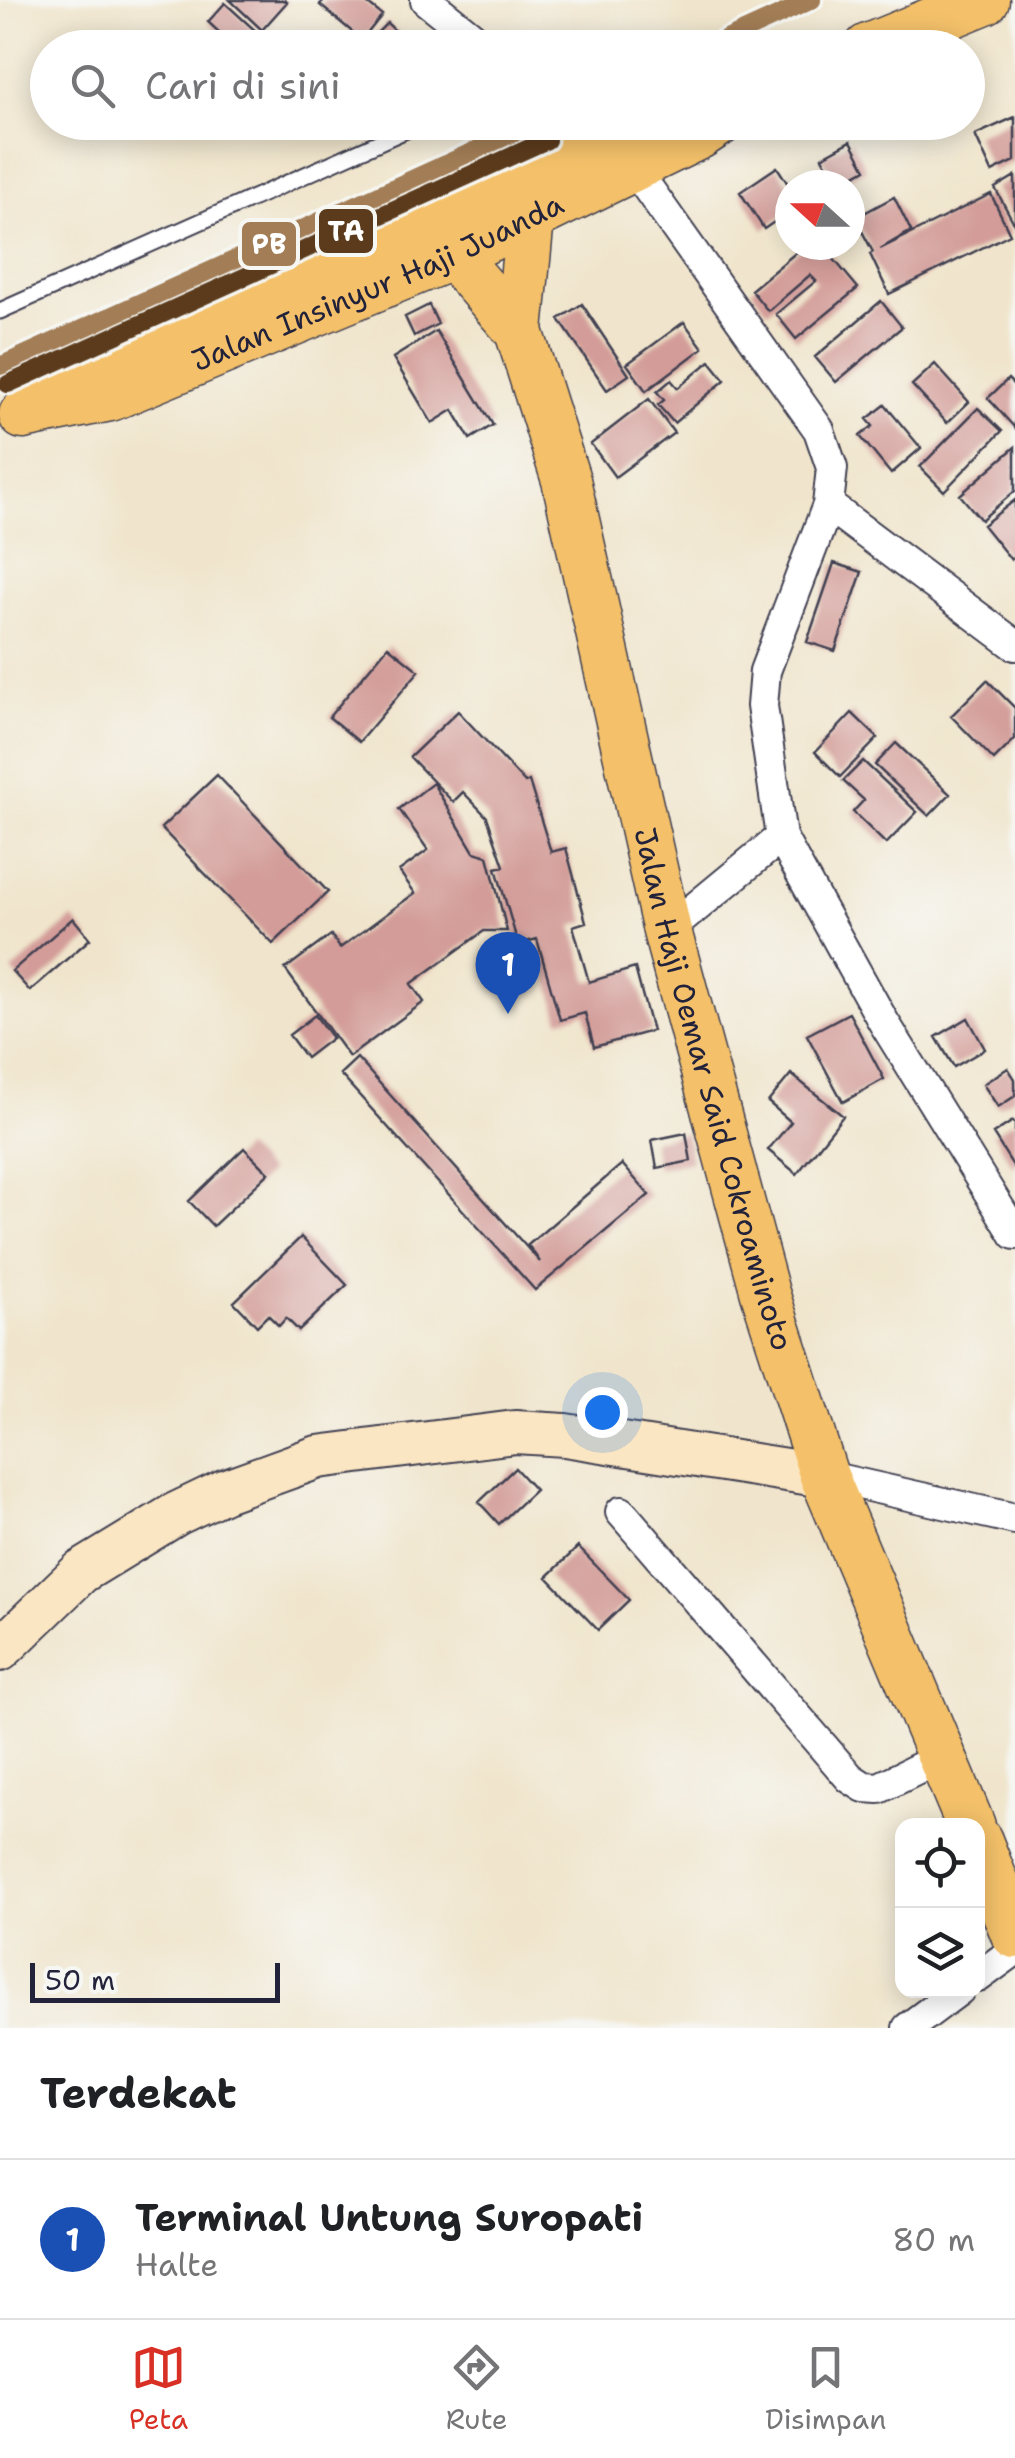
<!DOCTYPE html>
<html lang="id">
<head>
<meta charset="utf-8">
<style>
	body { margin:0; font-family:"Shantell Sans",sans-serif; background:#f2f2f2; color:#202124 }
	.controls { position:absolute; right:30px; bottom:30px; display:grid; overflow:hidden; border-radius:20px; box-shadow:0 5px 25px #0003 }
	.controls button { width:90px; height:90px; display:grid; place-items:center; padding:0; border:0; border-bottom:2px solid #e0e0e0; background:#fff; color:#202124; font:50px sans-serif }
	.compass { position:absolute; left:775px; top:170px; width:90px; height:90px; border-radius:50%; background:#fff; box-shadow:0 5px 25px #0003; rotate:291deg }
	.scale { position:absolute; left:30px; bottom:25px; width:250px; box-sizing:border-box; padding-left:10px; border:5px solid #22223b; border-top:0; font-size:28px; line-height:35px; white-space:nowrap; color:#22223b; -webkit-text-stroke:8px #f6f6f2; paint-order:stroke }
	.you { position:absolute; left:602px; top:1412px; width:35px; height:35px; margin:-25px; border:8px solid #fff; border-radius:50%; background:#1a73e8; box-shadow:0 0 0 15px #1a73e833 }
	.badge { display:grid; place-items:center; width:65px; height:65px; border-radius:50%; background:#d93025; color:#fff; font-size:32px; font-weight:700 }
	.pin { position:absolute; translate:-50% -82px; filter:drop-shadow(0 2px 5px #0008) }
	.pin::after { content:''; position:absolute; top:52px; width:35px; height:30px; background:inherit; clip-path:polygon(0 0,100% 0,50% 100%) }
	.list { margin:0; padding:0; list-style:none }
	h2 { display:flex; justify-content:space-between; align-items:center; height:130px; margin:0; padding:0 40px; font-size:42px }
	h2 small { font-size:32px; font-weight:400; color:#757577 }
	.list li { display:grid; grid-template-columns:65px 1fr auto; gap:30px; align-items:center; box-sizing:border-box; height:160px; padding:0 40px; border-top:2px solid #e0e0e0 }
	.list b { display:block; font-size:38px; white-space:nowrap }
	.list p { margin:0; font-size:32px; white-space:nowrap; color:#757577 }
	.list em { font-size:32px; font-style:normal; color:#757577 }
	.icon { flex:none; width:55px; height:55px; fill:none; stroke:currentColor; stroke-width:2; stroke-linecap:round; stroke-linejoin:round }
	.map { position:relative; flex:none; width:1015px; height:2028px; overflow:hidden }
	.search { position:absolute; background:#fff; box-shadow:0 5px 25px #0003; left:30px; right:30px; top:30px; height:110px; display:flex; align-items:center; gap:25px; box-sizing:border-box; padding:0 35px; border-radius:55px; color:#757577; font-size:38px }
	.sheet { height:290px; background:#fff }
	nav { display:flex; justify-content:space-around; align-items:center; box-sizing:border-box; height:140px; border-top:2px solid #e0e0e0; background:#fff; font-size:28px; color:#757577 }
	nav a { display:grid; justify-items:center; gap:5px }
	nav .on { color:#d93025 }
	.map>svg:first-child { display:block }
	.building { fill:#d39c98 }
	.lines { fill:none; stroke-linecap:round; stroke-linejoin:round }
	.service-casing { stroke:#413f51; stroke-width:19 }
	.minor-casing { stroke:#413f51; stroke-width:34 }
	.secondary-casing { stroke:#413f51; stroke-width:46 }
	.trunk-casing { stroke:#413f51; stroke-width:51 }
	.service { stroke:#fff; stroke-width:15 }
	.minor { stroke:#fff; stroke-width:30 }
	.secondary { stroke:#fbe6c3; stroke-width:42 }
	.trunk { stroke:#f4c16a; stroke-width:48 }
	.rail-1-casing { stroke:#f6f6f2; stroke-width:25 }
	.rail-2-casing { stroke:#f6f6f2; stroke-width:25 }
	.rail-1 { stroke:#a27d56; stroke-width:18 }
	.rail-2 { stroke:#5b3b1b; stroke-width:18 }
	.labels { text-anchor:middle; stroke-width:10; stroke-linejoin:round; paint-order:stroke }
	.street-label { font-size:30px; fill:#22223b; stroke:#f6f6f2 }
	.line-badge { stroke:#f6f6f2; stroke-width:4 }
	.badge-label { font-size:28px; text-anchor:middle; font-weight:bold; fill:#fff }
</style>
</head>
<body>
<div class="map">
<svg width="1015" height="2028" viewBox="0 0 1015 2028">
	<rect width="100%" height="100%" fill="#f6f6f2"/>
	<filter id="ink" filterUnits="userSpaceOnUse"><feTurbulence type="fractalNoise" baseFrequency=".01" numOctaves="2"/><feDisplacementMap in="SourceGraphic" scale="20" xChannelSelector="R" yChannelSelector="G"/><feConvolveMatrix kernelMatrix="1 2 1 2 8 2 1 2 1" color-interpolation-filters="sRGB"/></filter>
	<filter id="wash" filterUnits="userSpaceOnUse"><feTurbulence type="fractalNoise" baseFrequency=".0048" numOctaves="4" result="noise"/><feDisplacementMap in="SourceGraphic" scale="40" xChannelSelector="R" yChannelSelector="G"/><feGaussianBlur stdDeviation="2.25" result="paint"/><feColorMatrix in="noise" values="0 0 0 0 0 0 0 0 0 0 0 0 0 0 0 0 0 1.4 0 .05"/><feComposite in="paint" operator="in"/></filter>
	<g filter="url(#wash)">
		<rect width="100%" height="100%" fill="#f0e5cc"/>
		<g id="blocks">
			<path class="building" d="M230,0H284L287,2L262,30Z
				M324,0H363L382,15L362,40L320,5Z
				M225,3L258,33L245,48H236L208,22Z
				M387,23L408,43L403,48H362Z
				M1015,117V161L992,172L975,135Z
				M851,141L866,169L838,185L822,157Z
				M777,167L790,187V211L764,229L740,192Z
				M1015,176V225L995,188Z
				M991,194L1010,234L889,294L870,254L873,252L855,218L894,197L911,231L880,249Z
				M805,245H822L858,288L796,339L776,314L816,281L810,275L768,311L751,290Z
				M881,301L902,327L836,382L815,357Z
				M582,304L629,375L607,390L559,319Z
				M429,305L438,324L414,336L405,317Z
				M684,322L703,348L646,391L627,364Z
				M436,331L493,425L470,439L453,410L432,423L393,358Z
				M710,361L725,380L674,423L658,405L664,400L657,392L671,380L678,388Z
				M935,364L969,402L947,423L912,385Z
				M1008,379L1015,386V428L988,398Z
				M649,399L674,433L615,477L591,444Z
				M885,405L921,448L891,474L860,436L873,426L867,419Z
				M978,408L1002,431L944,491L920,467Z
				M1015,447V491L981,520L960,495Z
				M1015,500V556L1011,560L983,525Z
				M834,563L862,572L835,651L807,642Z
				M388,646L419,671L359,742L329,717Z
				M987,680L1015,708V739L994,760L951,716Z
				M458,711L525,783L529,781L551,852L566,848L586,922L573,926L589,982L635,968L652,1031L594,1047L585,1013L560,1020L537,939L518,944L496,868L504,866L487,817L463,792L453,802L410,757Z
				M852,713L878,738L840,777L815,752Z
				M896,743L950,794L929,816L875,765Z
				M863,761L917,812L886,844L853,812L864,800L843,781Z
				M217,775L328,892L273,944L161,828Z
				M433,783L474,852L488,856L507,931H484L411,984L424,1002L349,1057L285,969L331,935L340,948L415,893L399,871L428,850L399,809Z
				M73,918L90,939L30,991L12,971Z
				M849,1013L884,1079L843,1102L807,1035Z
				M315,1015L332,1038L306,1058L289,1035Z
				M968,1018L985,1049L954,1067L936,1037Z
				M357,1058L540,1262L528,1245L622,1164L649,1195L535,1290L340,1074Z
				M1008,1068L1015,1079V1096L998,1107L983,1084Z
				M791,1074L843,1116L797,1174L768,1150L791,1122L768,1102Z
				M1013,1121L1015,1124V1169L993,1134Z
				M686,1133L691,1161L657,1168L652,1140Z
				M244,1148L269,1173L213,1226L189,1201Z
				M301,1237L347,1285L299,1331L286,1318L279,1326L268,1315L257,1326L234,1302Z
				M515,1468L535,1490L499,1524L479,1502Z
				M578,1547L629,1600L598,1630L547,1577Z"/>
		</g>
	</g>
	<g filter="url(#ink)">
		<use href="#blocks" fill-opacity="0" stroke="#413f51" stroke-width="2.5"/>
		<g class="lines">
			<g class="service-casing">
				<path id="service" d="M0,311L424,122"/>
			</g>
			<g class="minor-casing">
				<path id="minor" d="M426,0L486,48
					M637,173L819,430L832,468L828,505L765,671L762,706L781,837L883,1021L1015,1234
					M828,505L1015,645
					M667,931L781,837
					M824,1476L1015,1519
					M621,1512L850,1778L864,1787L879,1788L944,1756
					M978,1977L1015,1950
					M908,2028L959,1990"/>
			</g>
			<g class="secondary-casing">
				<path id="secondary" d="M0,1650L81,1572L176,1514L224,1491L318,1457L515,1432L565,1435L824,1476"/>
			</g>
			<g class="trunk-casing">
				<g id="trunk">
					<path d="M868,48L985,0"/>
					<path id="s1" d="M513,180L530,219L519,331L566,480L667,931L765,1293L824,1476L971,1826"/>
					<path d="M440,227L453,255L519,331"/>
					<path d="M35,407L107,355L641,122"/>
					<path id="s2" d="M23,415L110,397L453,255L699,135L719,122"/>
					<path d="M978,1841L1015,1934"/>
				</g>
			</g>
			<use href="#service" class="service"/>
			<use href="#minor" class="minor"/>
			<use href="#secondary" class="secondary"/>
			<use href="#trunk" class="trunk"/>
			<g class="rail-1-casing">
				<path id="rail-1" d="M707,48L812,0
					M0,366L538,122"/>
			</g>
			<g class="rail-2-casing">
				<path id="rail-2" d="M8,384L547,140"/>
			</g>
			<use href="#rail-1" class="rail-1"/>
			<use href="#rail-2" class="rail-2"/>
		</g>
	</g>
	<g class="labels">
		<g class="street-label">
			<text dy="10" stroke="none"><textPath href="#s2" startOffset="380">Jalan Insinyur Haji Juanda</textPath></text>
			<text dy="10" stroke="none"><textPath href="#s1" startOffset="938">Jalan Haji Oemar Said Cokroaminoto</textPath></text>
		</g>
	</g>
	<g class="line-badge">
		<rect x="317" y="207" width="58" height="48" rx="10" fill="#5b3b1b"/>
		<rect x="240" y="220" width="58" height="48" rx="10" fill="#a27d56"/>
	</g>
	<g class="badge-label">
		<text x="346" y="241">TA</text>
		<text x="269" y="254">PB</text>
	</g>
</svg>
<div class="controls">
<button><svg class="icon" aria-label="locate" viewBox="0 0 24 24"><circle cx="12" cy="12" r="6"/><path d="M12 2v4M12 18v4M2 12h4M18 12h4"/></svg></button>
<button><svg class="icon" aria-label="layers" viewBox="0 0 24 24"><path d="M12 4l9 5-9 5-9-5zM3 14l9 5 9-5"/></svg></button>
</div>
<svg class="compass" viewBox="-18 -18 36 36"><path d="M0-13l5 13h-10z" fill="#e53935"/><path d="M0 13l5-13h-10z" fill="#757577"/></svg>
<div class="scale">50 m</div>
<div class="you"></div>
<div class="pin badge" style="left:508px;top:1014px;background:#1a4fb4">1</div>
<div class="search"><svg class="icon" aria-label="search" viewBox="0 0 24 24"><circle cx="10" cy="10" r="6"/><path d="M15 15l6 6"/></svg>Cari di sini</div>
</div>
<section class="sheet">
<h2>Terdekat<small></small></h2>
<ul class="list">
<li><span class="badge" style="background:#1a4fb4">1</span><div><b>Terminal Untung Suropati</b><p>Halte</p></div><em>80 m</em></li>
</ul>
</section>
<nav>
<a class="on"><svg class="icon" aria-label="map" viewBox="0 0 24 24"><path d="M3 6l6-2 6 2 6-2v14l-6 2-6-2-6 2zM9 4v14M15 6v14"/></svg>Peta</a>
<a><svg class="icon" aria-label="directions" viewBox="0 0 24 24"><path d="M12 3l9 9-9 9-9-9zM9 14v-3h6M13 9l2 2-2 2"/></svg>Rute</a>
<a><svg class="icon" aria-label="saved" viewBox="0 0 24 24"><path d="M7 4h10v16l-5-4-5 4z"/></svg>Disimpan</a>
</nav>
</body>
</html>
